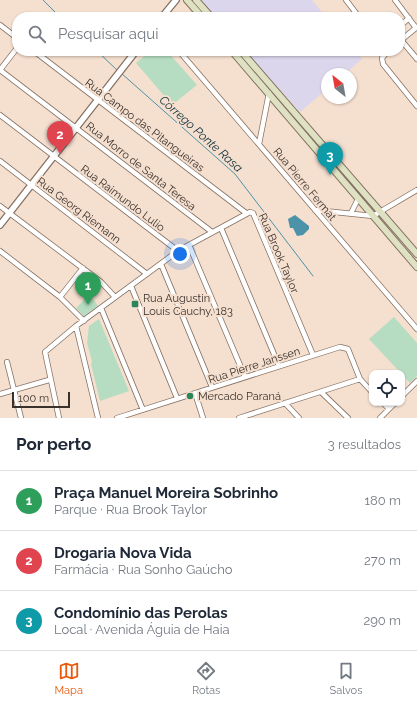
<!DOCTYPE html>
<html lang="pt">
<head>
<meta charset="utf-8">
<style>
	body { margin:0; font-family:Raleway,sans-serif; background:#f6f6f7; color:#1f2937 }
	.controls { position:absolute; right:12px; bottom:12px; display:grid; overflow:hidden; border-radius:8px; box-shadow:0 1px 3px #0004 }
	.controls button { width:36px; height:36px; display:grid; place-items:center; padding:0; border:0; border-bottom:1px solid #e0e1e3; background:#fff; color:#1f2937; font:20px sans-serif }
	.compass { position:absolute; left:321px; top:68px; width:36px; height:36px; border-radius:50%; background:#fff; box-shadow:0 1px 3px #0004; rotate:329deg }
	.scale { position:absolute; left:12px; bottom:10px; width:58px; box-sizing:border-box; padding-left:4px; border:2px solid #3a312b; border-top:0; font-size:11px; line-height:14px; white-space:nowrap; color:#3a312b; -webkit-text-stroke:3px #f5dfcf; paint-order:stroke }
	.you { position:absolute; left:180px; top:254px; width:14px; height:14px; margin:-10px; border:3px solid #fff; border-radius:50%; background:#1a73e8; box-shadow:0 0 0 6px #1a73e833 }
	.badge { display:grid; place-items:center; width:26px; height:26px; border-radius:50%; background:#ea580c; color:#fff; font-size:13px; font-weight:700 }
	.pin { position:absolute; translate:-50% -33px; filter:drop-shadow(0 1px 2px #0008) }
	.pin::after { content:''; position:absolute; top:21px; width:14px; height:12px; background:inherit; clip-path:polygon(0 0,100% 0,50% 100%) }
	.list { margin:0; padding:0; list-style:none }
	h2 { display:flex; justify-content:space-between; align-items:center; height:52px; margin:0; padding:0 16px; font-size:17px }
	h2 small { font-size:13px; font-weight:400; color:#747a83 }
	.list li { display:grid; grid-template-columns:26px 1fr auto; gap:12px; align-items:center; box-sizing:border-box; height:60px; padding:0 16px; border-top:1px solid #e0e1e3 }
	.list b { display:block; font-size:15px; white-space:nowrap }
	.list p { margin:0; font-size:13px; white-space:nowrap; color:#747a83 }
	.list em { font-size:13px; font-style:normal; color:#747a83 }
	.icon { flex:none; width:22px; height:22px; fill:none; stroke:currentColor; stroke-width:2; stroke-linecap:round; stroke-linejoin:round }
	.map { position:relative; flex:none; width:417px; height:418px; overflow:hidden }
	.search { position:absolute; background:#fff; box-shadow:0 1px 3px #0004; left:12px; right:12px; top:12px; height:44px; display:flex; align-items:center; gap:10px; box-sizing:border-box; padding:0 14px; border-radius:16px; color:#747a83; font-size:15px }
	.sheet { height:232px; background:#fff }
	nav { display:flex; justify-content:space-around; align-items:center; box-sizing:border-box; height:56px; border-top:1px solid #e0e1e3; background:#fff; font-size:11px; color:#747a83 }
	nav a { display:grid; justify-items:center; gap:2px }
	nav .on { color:#ea580c }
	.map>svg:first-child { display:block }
	.industrial { fill:#dbd6ec }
	.green { fill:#b6ddc2 }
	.water { fill:#4c92a9 }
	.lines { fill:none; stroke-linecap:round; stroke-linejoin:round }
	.stream { stroke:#4c92a9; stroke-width:1 }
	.minor-casing { stroke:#847163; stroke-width:6 }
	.tertiary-casing { stroke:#847163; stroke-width:8 }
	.secondary-casing { stroke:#847163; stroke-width:8 }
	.minor { stroke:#fff; stroke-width:4.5 }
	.tertiary { stroke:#fff; stroke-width:5.5 }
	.secondary { stroke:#dee2c2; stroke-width:6 }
	.poi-dot { fill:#2c855a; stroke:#f5dfcf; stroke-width:1.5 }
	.labels { text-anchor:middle; stroke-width:4; stroke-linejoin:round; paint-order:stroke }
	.street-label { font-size:11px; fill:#3a312b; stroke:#f5dfcf }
	.poi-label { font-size:11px; fill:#3a312b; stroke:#f5dfcf; text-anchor:start }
	.water-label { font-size:12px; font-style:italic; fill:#0c2f39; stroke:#f5dfcf }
</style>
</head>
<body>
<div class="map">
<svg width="417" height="418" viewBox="0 0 417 418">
	<rect width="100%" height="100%" fill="#f5dfcf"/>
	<path class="industrial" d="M200,0H312L326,17H215Z
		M245,51H355L362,59L345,74H327V89L300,112Z"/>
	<path class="green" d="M150,51H167L197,85L172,105L136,63Z
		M90,294L98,306L84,316L76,308Z
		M394,317L417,343V376L410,383L369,339Z
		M99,319L129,391L100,401L91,364L92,361L87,343L89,326Z"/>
	<path class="water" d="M295,215L309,226V229L303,235L297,236L293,228H290L288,219Z"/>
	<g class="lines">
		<path class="stream" d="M43,0L60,17
			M97,51L118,71
			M121,73L235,174L313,276"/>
		<g class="minor-casing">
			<path id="minor" d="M346,0L359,17
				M395,0L416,28
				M0,25L17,38
				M400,26L409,18
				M401,40L417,59
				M400,41L417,27
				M34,51L246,213
				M179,51L417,329
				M388,51L382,58L383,64L417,106
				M0,70L212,232
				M0,70L17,48
				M0,115L178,251
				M259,144L269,93
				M0,161L147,274
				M0,206L101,282L115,297
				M315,210L373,216L417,190
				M351,213L358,199
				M221,228L279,366
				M189,245L245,377
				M0,251L60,297L84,321
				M161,264L212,387
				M131,286L177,398
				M60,297L83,268
				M101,308L143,410
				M76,326L98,418
				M7,362L21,418
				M321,392L348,418
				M195,393L203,418
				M0,394L49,380
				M402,396L417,381
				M285,403L299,418
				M383,403L389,409
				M59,418L45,352L76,326L178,251L250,212L253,213L313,355
				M117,418L340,347L348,349L360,379L372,392
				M239,418L360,379
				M380,418L395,403"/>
		</g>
		<g class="tertiary-casing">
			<path id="tertiary" d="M162,17L176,0
				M0,225L136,51"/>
		</g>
		<g class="secondary-casing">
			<path id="secondary" d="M187,0L202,17
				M196,0L211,17
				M232,51L417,267
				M241,51L417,254"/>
		</g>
		<use href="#minor" class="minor"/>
		<use href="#tertiary" class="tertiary"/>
		<use href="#secondary" class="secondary"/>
	</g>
	<g class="poi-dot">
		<rect x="131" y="300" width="8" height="8" rx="2"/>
		<circle cx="190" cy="396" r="4"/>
	</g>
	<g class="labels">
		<g class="street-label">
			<text transform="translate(145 125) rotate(37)" y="4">Rua Campo das Pitangueiras</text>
			<text transform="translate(141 166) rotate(38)" y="4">Rua Morro de Santa Teresa</text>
			<text transform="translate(305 184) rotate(50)" y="4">Rua Pierre Fermat</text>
			<text transform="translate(123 198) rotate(37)" y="4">Rua Raimundo Lulio</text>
			<text transform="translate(79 210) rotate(37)" y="4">Rua Georg Riemann</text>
			<text transform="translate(279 253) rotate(67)" y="4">Rua Brook Taylor</text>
			<text transform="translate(254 365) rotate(-18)" y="4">Rua Pierre Janssen</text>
		</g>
		<g class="poi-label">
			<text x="143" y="302">Rua Augustin<tspan x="143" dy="13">Louis Cauchy, 183</tspan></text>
			<text x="198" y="400">Mercado Paraná</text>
		</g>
		<g class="water-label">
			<text transform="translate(201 134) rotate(42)" y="4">Córrego Ponte Rasa</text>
		</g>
	</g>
</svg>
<div class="controls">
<button><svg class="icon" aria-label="locate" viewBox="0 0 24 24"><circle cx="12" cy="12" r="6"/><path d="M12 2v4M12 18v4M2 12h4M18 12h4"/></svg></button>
</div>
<svg class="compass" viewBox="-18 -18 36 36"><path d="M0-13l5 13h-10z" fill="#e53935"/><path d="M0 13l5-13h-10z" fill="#747a83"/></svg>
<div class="scale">100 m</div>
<div class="you"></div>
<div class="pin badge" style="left:88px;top:305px;background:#2e9e5b">1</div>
<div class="pin badge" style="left:60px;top:154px;background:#e0444e">2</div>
<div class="pin badge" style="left:330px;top:175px;background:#0f9aa8">3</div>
<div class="search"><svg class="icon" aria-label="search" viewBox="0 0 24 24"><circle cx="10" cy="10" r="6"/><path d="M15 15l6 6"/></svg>Pesquisar aqui</div>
</div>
<section class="sheet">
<h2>Por perto<small>3 resultados</small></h2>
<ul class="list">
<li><span class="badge" style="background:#2e9e5b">1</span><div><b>Praça Manuel Moreira Sobrinho</b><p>Parque · Rua Brook Taylor</p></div><em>180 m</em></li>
<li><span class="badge" style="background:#e0444e">2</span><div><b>Drogaria Nova Vida</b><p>Farmácia · Rua Sonho Gaúcho</p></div><em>270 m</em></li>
<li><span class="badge" style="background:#0f9aa8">3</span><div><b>Condomínio das Perolas</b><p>Local · Avenida Águia de Haia</p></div><em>290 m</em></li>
</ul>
</section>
<nav>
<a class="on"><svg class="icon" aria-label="map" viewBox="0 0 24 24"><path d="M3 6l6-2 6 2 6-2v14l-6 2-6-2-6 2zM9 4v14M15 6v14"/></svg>Mapa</a>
<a><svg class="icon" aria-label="directions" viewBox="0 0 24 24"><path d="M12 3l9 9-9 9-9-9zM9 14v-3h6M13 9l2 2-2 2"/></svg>Rotas</a>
<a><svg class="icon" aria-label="saved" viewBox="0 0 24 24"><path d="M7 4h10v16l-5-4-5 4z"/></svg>Salvos</a>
</nav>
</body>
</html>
